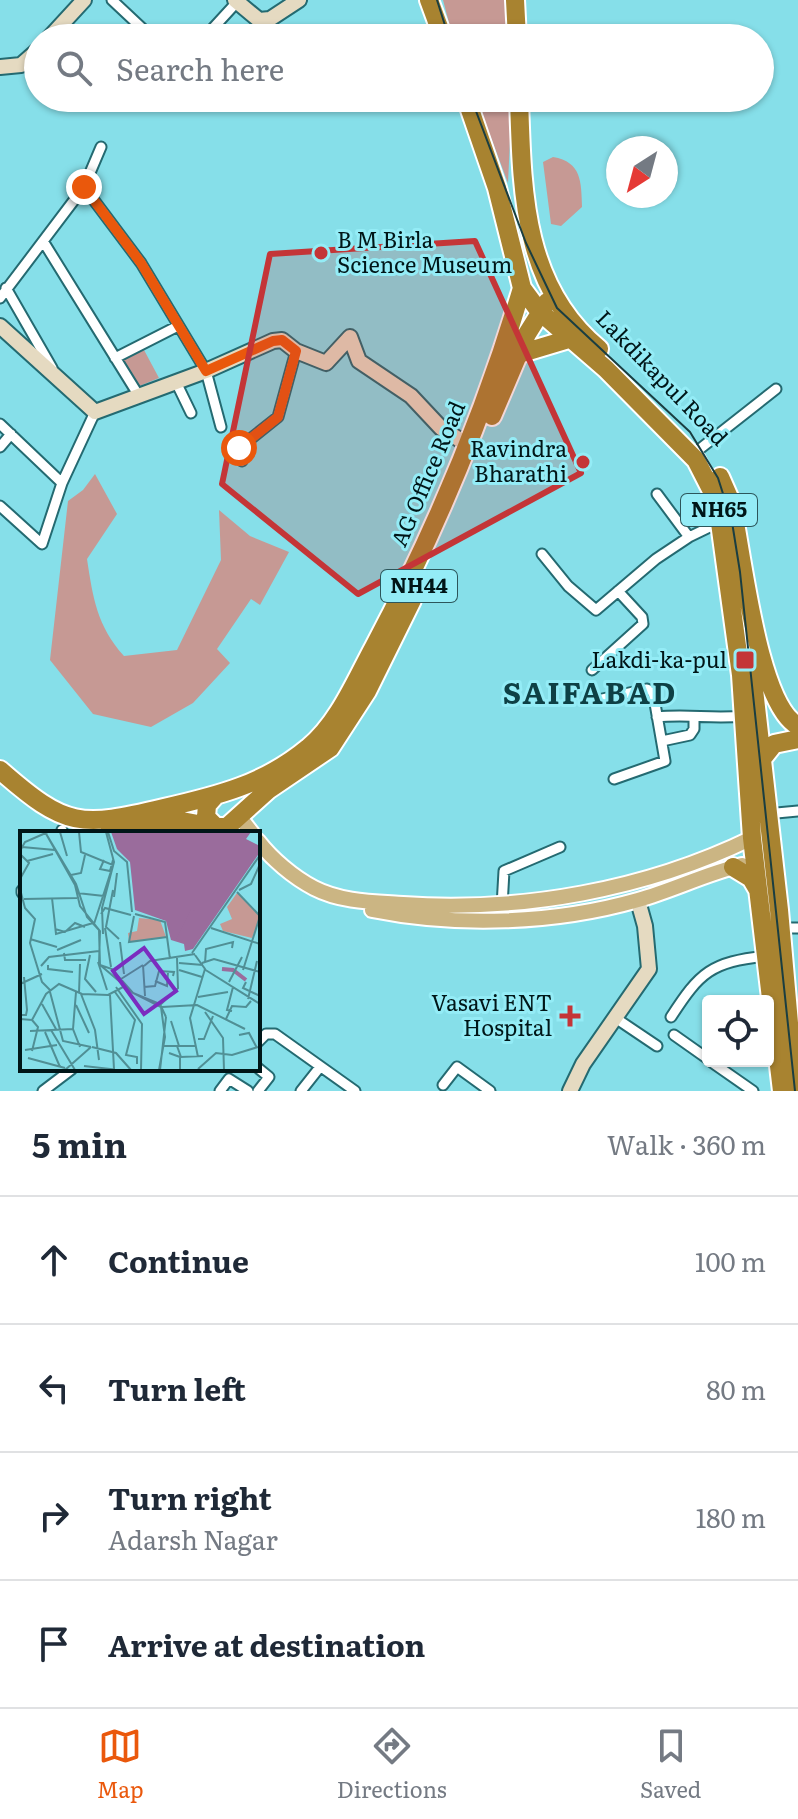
<!DOCTYPE html>
<html lang="en">
<head>
<meta charset="utf-8">
<style>
	body { margin:0; font-family:Literata,serif; background:#f6f6f7; color:#1f2937 }
	.controls { position:absolute; right:24px; bottom:24px; display:grid; overflow:hidden; border-radius:8px; box-shadow:0 2px 6px #0004 }
	.controls button { width:72px; height:72px; display:grid; place-items:center; padding:0; border:0; border-bottom:2px solid #e0e1e3; background:#fff; color:#1f2937; font:40px sans-serif }
	.compass { position:absolute; left:606px; top:136px; width:72px; height:72px; border-radius:50%; background:#fff; box-shadow:0 2px 6px #0004; rotate:216deg }
	.stop { position:absolute; width:24px; height:24px; margin:-18px; border:6px solid #ea580c; border-radius:50%; background:#fff }
	.stop.end { background:#ea580c; border-color:#fff; box-shadow:0 2px 8px #0008 }
	.list { margin:0; padding:0; list-style:none }
	h2 { display:flex; justify-content:space-between; align-items:center; height:104px; margin:0; padding:0 32px; font-size:34px }
	h2 small { font-size:26px; font-weight:400; color:#747a83 }
	.list li { display:grid; grid-template-columns:52px 1fr auto; gap:24px; align-items:center; box-sizing:border-box; height:128px; padding:0 32px; border-top:2px solid #e0e1e3 }
	.list b { display:block; font-size:30px; white-space:nowrap }
	.list p { margin:0; font-size:26px; white-space:nowrap; color:#747a83 }
	.list em { font-size:26px; font-style:normal; color:#747a83 }
	.icon { flex:none; width:44px; height:44px; fill:none; stroke:currentColor; stroke-width:2; stroke-linecap:round; stroke-linejoin:round }
	.map { position:relative; flex:none; width:798px; height:1091px; overflow:hidden }
	.search { position:absolute; background:#fff; box-shadow:0 2px 6px #0004; left:24px; right:24px; top:24px; height:88px; display:flex; align-items:center; gap:20px; box-sizing:border-box; padding:0 28px; border-radius:44px; color:#747a83; font-size:30px }
	.sheet { height:616px; background:#fff }
	nav { display:flex; justify-content:space-around; align-items:center; box-sizing:border-box; height:112px; border-top:2px solid #e0e1e3; background:#fff; font-size:22px; color:#747a83 }
	nav a { display:grid; justify-items:center; gap:4px }
	nav .on { color:#ea580c }
	.map>svg:first-child { display:block }
	.green { fill:#c69994 }
	.lines { fill:none; stroke-linecap:round; stroke-linejoin:round }
	.street-casing { stroke:#246a71; stroke-width:13 }
	.secondary-casing { stroke:#246a71; stroke-width:18 }
	.primary-casing { stroke:#fff; stroke-width:18 }
	.highway-casing { stroke:#fff; stroke-width:22 }
	.street { stroke:#fff; stroke-width:9 }
	.secondary { stroke:#e5dac1; stroke-width:14 }
	.primary { stroke:#cbb583; stroke-width:14 }
	.highway { stroke:#a88330; stroke-width:18 }
	.rail { stroke:#1a3e41; stroke-width:2 }
	.route { stroke:#ea580c; stroke-width:10 }
	.marked { fill:#c43537; fill-opacity:0.2; stroke:#c43537; stroke-width:6; stroke-linejoin:round }
	.poi-dot { fill:#c43537; stroke:#94ecf6; stroke-width:3 }
	.labels { text-anchor:middle; stroke-width:6; stroke-linejoin:round; paint-order:stroke }
	.shield { fill:#94ecf6; stroke:#2c565b; stroke-width:2 }
	.shield-label { font-size:20px; font-weight:bold; fill:#001618 }
	.poi-label { font-size:22px; fill:#001618; stroke:#94ecf6; text-anchor:end }
	.street-label { font-size:22px; fill:#001618; stroke:#94ecf6 }
	.district-label { font-size:30px; font-weight:bold; letter-spacing:2px; fill:#0e4045; stroke:#94ecf6 }
	.inset-river { fill:none; stroke:#9a6c9c; stroke-width:4 }
	.inset-road { fill:none; stroke:#508f95; stroke-width:2 }
	.view { fill:#7b2cbf; fill-opacity:0.15; stroke:#7b2cbf; stroke-width:4 }
	.inset-edge { fill:none; stroke:#001618; stroke-width:4 }
</style>
</head>
<body>
<div class="map">
<svg width="798" height="1091" viewBox="0 0 798 1091">
	<rect width="100%" height="100%" fill="#86dfe9"/>
	<path class="green" d="M443,0H508L512,38H453Z
		M476,98H512L508,183Z
		M553,157C582,162 581,182 582,207L561,226L551,224L543,162Z
		M144,350L159,378L137,387L121,361Z
		M95,474L117,514L87,559C93,598 97,626 124,656L177,650L221,560L219,510L250,536L289,552L260,605L251,599L217,649L230,663L193,703L151,727L93,714L50,660L68,501L83,490Z"/>
	<g class="lines">
		<g class="street-casing">
			<path id="street" d="M112,0L144,30
				M204,38L237,2
				M248,38L267,19
				M84,187L101,147
				M43,241L139,396
				M6,288L52,368
				M0,298L84,187L141,263L206,371L221,427
				M115,358L176,327
				M176,382L191,413
				M0,424L62,483
				M0,447L11,434
				M701,448L776,389
				M242,461L239,448L278,417L296,351
				M657,494L689,537
				M0,506L42,544L62,483L95,412
				M542,554L568,586L596,610L656,559L689,537L720,522
				M592,670L643,624L642,617L618,591
				M598,700L647,689L653,692L665,761L614,779
				M657,717C687,714 713,719 744,716
				M662,741L690,735L694,729V718
				M766,814L798,811
				M61,833L62,830
				M22,890V893
				M502,906L504,871L560,847
				M777,928H798
				M614,1017L657,1046
				M671,1017C700,972 711,962 766,956
				M674,1035L708,1059
				M258,1042L266,1034H275L355,1091
				M710,1061L753,1091
				M258,1068L269,1077L258,1091
				M443,1085L457,1067L490,1091
				M43,1091L72,1069
				M220,1091L229,1079L248,1091
				M301,1091L320,1067"/>
		</g>
		<g class="secondary-casing">
			<path id="secondary" d="M235,0L259,20L270,19L299,0
				M49,38L84,0
				M0,67L21,65L38,50
				M0,326L95,412L206,371L273,341L282,340L296,351L326,363L350,337L359,361L411,396L441,428L468,445
				M570,1091L583,1064L649,969L645,926L638,901"/>
		</g>
		<g class="primary-casing">
			<path id="primary" d="M238,815L252,833
				M258,841C272,859 293,877 314,888C341,902 373,902 403,904C521,912 645,890 752,838
				M372,910C457,927 554,924 638,900C674,890 707,873 742,865"/>
		</g>
		<g class="highway-casing">
			<path id="highway" d="M429,0L443,38
				M515,0L517,38
				M466,98L497,188L522,288L539,311L606,369L696,460L717,501L741,675L752,838L782,1091
				M519,98C522,189 522,286 599,349
				M519,354L569,339
				M492,416L527,334L547,302
				M720,477L731,502C742,551 757,704 798,726
				M752,672L779,910L795,1091
				M758,764L774,744L798,739
				M0,770C66,828 80,828 164,808C217,796 265,784 308,748C338,724 356,680 374,647C435,532 485,413 522,288
				M214,797L207,805L206,817L216,827H227L268,790L330,748L367,691L412,600
				M109,833L182,821L219,828
				M733,867L751,878L758,890"/>
		</g>
		<use href="#street" class="street"/>
		<use href="#secondary" class="secondary"/>
		<use href="#primary" class="primary"/>
		<use href="#highway" class="highway"/>
		<path class="rail" d="M437,0L449,38
			M471,98L526,243L557,308L690,432L718,478L732,522L740,572L795,1091"/>
	</g>
	<g class="lines">
		<path class="route" d="M84,187L141,263L206,371L273,341L282,340L296,351L278,417L239,448"/>
	</g>
	<path class="marked" d="M475,241L581,473L358,594L222,484L270,254Z"/>
	<g class="poi-dot">
		<circle cx="321" cy="253" r="8"/>
		<circle cx="583" cy="462" r="8"/>
		<rect x="735" y="650" width="20" height="20" rx="4"/>
		<path d="M566 1004h8v8h8v8h-8v8h-8v-8h-8v-8h8z"/>
	</g>
	<g class="labels">
		<g class="shield">
			<rect x="681" y="494" width="76" height="32" rx="6"/>
			<rect x="381" y="570" width="76" height="32" rx="6"/>
		</g>
		<g class="shield-label">
			<text x="719" y="517">NH65</text>
			<text x="419" y="593">NH44</text>
		</g>
		<g class="poi-label">
			<text x="337" y="248" text-anchor="start">B M Birla<tspan x="337" dy="25">Science Museum</tspan></text>
			<text x="567" y="457">Ravindra<tspan x="567" dy="25">Bharathi</tspan></text>
			<text x="727" y="668">Lakdi-ka-pul</text>
			<text x="552" y="1011">Vasavi ENT<tspan x="552" dy="25">Hospital</tspan></text>
		</g>
		<g class="street-label">
			<text transform="translate(662 378) rotate(46)" y="8">Lakdikapul Road</text>
			<text transform="translate(428 474) rotate(-67)" y="8">AG Office Road</text>
		</g>
		<g class="district-label">
			<text x="590" y="704">SAIFABAD</text>
		</g>
	</g>
	<g transform="translate(20 831)">
		<rect width="240" height="240" fill="#86dfe9"/>
		<path d="M217,62L240,85L232,107L203,100L200,93L212,88L207,76ZM119,87L140,89L146,106L109,111L108,102L117,100Z" fill="#c69994"/>
		<path d="M91,1H231L226,8L240,15V21L173,118L165,120L164,113L151,109L146,90L115,79L110,31L97,18Z" fill="#9a6c9c"/>
		<path class="inset-river" d="M158,109L173,79M202,138L213,139L226,149"/>
		<path class="inset-road" d="M25,1L56,53L67,86L79,99L80,134L92,138L113,162L140,173L146,186M25,1L55,54L60,75L80,100L79,133L113,162L141,176L145,206L139,239M40,1L47,25M59,1L61,21L93,34L74,93M88,1L94,20L107,31L112,81M2,16L35,19M0,20L5,11L28,1M0,23L9,32L0,48M84,29L80,38L90,40L93,29M7,30L33,23M51,44L61,42L65,24M0,58L5,77L15,88L10,112L22,151L31,160M93,59L86,96L99,108M219,59L231,53L240,33M217,61L239,84M57,62L84,65M94,66L97,42M32,67L36,103L73,92M4,68L57,67M81,83L85,77L111,84M115,83L145,91L150,128M114,85L109,111L147,106M85,97L91,136M191,97L240,113M35,98L45,101L55,92L65,96M83,103L82,77L94,31L86,1M10,108L37,116M100,111L104,143M37,119L61,109M44,122L45,129H66M172,122L240,24M70,124L65,148L76,161M175,124L185,138L170,187L178,226M78,131L87,159M159,132L183,134M182,132L194,128L240,141M185,132L186,118L213,111L212,117M28,134V138L53,141M123,134L125,165M21,135L29,126L79,120M124,135L130,130L175,123M184,138L240,173M159,139L182,146M223,139L240,85M101,148L123,134M135,150L147,155L148,141M209,151L222,126M226,151L223,157L240,165M0,153L22,143M96,156L122,193L121,239M124,156L135,155L139,140L154,141L153,145M30,161L43,210L71,216M56,161L53,198L60,216M95,161L115,189L106,224L117,226V233M59,162L60,133M61,163L75,199L79,229M90,164L94,238M178,166L208,161M228,168L237,130M22,173L36,198M56,174L69,202M139,175L158,157L157,127M142,176L177,174L225,198M212,180L207,179L213,156M185,181L203,207L204,239M0,184H6L7,179L4,146M0,188L12,189L26,163L39,153L62,163L88,164L105,155M206,188L212,175L226,176L231,170M151,190L159,215M31,199L55,239M10,200L53,198M25,201L40,236M219,204L229,202L237,217M178,208H184L193,185M142,215H175M157,215L161,226L183,225M72,216L96,222L111,239M5,219L37,214M12,220L18,196L12,189M149,222L160,226V239M8,227L45,237M64,235L99,239M178,238L196,222L212,224L238,216M45,239L71,216M140,239L146,186"/>
		<path class="view" d="M124,117L156,160L124,183L93,140Z"/>
		<rect width="240" height="240" class="inset-edge"/>
	</g>
</svg>
<div class="controls">
<button><svg class="icon" aria-label="locate" viewBox="0 0 24 24"><circle cx="12" cy="12" r="6"/><path d="M12 2v4M12 18v4M2 12h4M18 12h4"/></svg></button>
</div>
<svg class="compass" viewBox="-18 -18 36 36"><path d="M0-13l5 13h-10z" fill="#e53935"/><path d="M0 13l5-13h-10z" fill="#747a83"/></svg>
<div class="stop" style="left:239px;top:448px"></div>
<div class="stop end" style="left:84px;top:187px"></div>
<div class="search"><svg class="icon" aria-label="search" viewBox="0 0 24 24"><circle cx="10" cy="10" r="6"/><path d="M15 15l6 6"/></svg>Search here</div>
</div>
<section class="sheet">
<h2>5 min<small>Walk · 360 m</small></h2>
<ul class="list">
<li><svg class="icon" aria-label="ahead" viewBox="0 0 24 24"><path d="M12 20V5M6 11l6-6 6 6"/></svg><div><b>Continue</b></div><em>100 m</em></li>
<li><svg class="icon" aria-label="left" viewBox="0 0 24 24"><path d="M17 20v-9H6M10 6l-5 5 5 5"/></svg><div><b>Turn left</b></div><em>80 m</em></li>
<li><svg class="icon" aria-label="right" viewBox="0 0 24 24"><path d="M7 20v-9h11M14 6l5 5-5 5"/></svg><div><b>Turn right</b><p>Adarsh Nagar</p></div><em>180 m</em></li>
<li><svg class="icon" aria-label="arrive" viewBox="0 0 24 24"><path d="M6 21V4h12l-3 4 3 4H6"/></svg><div><b>Arrive at destination</b></div></li>
</ul>
</section>
<nav>
<a class="on"><svg class="icon" aria-label="map" viewBox="0 0 24 24"><path d="M3 6l6-2 6 2 6-2v14l-6 2-6-2-6 2zM9 4v14M15 6v14"/></svg>Map</a>
<a><svg class="icon" aria-label="directions" viewBox="0 0 24 24"><path d="M12 3l9 9-9 9-9-9zM9 14v-3h6M13 9l2 2-2 2"/></svg>Directions</a>
<a><svg class="icon" aria-label="saved" viewBox="0 0 24 24"><path d="M7 4h10v16l-5-4-5 4z"/></svg>Saved</a>
</nav>
</body>
</html>
